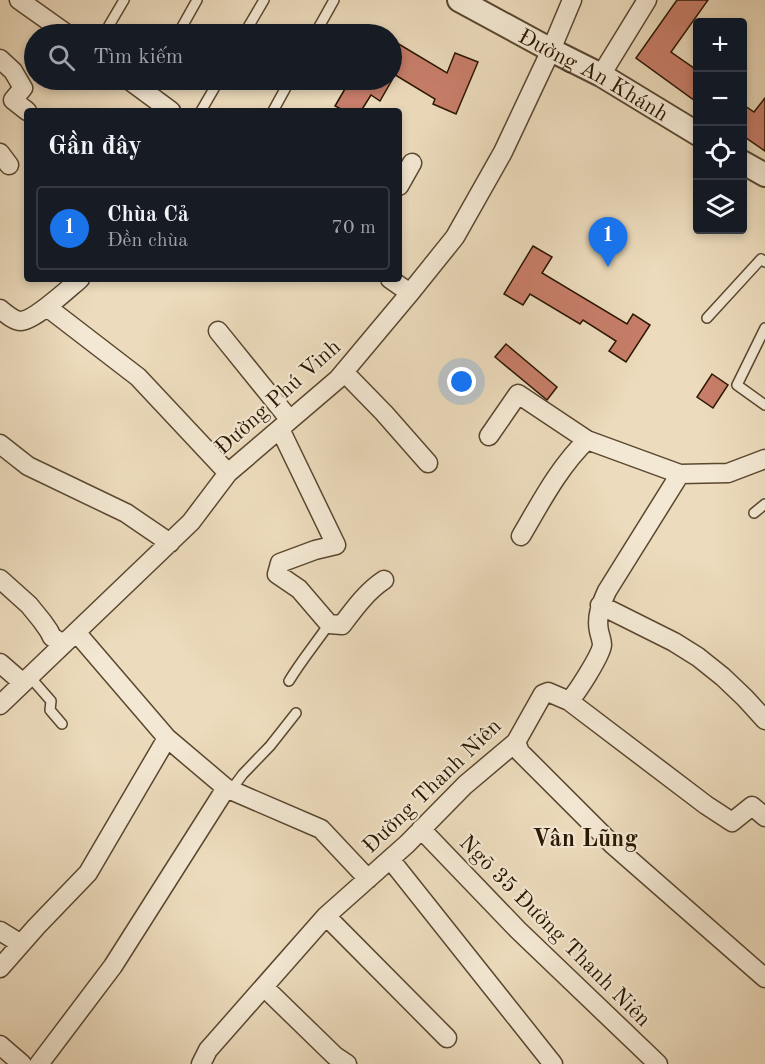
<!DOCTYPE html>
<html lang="vi">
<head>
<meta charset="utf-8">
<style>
	body { margin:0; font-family:"Old Standard TT",serif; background:#20242c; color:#f1f3f6 }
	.controls { position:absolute; right:18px; top:18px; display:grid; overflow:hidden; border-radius:6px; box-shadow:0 3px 9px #0003 }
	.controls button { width:54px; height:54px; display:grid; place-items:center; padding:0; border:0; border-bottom:2px solid #363941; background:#171b24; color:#f1f3f6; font:30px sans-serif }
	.you { position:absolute; left:462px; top:382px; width:21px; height:21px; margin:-15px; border:4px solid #fff; border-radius:50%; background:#1a73e8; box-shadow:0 0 0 9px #1a73e833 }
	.badge { display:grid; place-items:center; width:39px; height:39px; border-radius:50%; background:#1a73e8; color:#fff; font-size:20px; font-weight:700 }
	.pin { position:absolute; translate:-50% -50px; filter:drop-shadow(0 2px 3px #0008) }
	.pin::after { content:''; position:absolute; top:32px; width:21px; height:18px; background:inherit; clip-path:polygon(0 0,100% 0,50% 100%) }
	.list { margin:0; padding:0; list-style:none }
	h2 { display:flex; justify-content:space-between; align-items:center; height:78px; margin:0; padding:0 24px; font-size:26px }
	h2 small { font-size:20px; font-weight:400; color:#9ea1a6 }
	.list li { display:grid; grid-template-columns:39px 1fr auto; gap:18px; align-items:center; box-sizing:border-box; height:84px; margin:0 12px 12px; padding:0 12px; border:2px solid #363941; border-radius:6px }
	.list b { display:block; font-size:22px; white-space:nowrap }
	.list p { margin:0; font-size:20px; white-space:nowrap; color:#9ea1a6 }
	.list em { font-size:20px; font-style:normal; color:#9ea1a6 }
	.icon { flex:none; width:33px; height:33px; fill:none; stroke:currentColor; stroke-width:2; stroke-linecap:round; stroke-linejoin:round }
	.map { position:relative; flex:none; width:765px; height:1064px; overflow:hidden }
	.search { position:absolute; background:#171b24; box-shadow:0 3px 9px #0003; left:24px; top:24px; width:378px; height:66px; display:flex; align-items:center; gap:15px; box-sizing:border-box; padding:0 21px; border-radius:33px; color:#9ea1a6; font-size:22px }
	.panel { position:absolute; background:#171b24; box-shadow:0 3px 9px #0003; left:24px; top:108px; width:378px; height:174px; border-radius:6px }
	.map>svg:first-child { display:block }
	.building { fill:#c87e6a; stroke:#2a1601; stroke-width:1.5 }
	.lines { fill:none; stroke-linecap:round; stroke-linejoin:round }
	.service-casing { stroke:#5a4730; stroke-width:12 }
	.minor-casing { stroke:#5a4730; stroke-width:21 }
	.tertiary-casing { stroke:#5a4730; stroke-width:26 }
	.service { stroke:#f3e8d3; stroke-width:9 }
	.minor { stroke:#f3e8d3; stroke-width:18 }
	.tertiary { stroke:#f3e8d3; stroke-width:22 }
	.labels { text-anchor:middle; stroke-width:4.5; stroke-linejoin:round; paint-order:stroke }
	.street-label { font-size:22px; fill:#2a1601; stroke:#f3e8d3 }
	.neighbourhood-label { font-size:24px; font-weight:bold; fill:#2a1601; stroke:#f3e8d3 }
</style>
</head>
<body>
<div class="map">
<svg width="765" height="1064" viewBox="0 0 765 1064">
	<rect width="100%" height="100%" fill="#ecdbbc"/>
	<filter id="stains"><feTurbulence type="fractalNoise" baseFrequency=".00333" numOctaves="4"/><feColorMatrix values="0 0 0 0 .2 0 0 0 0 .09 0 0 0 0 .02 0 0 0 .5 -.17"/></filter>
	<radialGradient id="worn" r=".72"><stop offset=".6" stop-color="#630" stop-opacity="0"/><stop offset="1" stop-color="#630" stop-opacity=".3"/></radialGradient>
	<path class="building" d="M677,0H708L671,52L698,71V103L636,58Z
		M392,40L447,73L455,53L478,62L456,114L433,104L435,99L392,73Z
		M345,80H392L380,101L371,95L361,111H345L335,106L349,82Z
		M765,98V151L742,135V104L754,112Z
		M533,246L552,257L542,273L627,324L633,314L650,325L626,362L609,351L616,341L583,320L580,324L530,294L523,305L504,294Z
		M506,344L557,387L547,400L495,357Z
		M712,374L728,385L713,408L697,397Z"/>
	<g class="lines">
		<g class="service-casing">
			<path id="service" d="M104,34L124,0
				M178,34L197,0
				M244,34L264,0
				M315,34L334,0
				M146,92L153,80
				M201,111L219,80
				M273,111L290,80
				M707,318L761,259L765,262
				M765,328L737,385L765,405
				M754,513L765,504
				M30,677L51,701L50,710L62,724
				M289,681C301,661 316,643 329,624
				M231,790L243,774L270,746L296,713"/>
		</g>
		<g class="minor-casing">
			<path id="minor" d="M19,0L67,34
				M0,59L13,71L23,88L13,100L27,111
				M601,75L647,0
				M129,80L171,111
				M0,153L9,165
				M399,186L412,163
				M390,279L410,293
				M47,307L138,377L228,473
				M0,309C5,313 14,321 21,321C35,320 68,289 80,279
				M218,331L290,420
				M344,372L384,413L428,463
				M280,429L336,545L315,550L280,563L277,574L299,589L329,624L342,625C354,609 367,591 384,580
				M489,436L518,394L587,440L680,474L728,473L765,459
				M0,444L28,466L126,513L170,543
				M521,536C541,502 559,467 587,440
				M0,579L29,605L42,621L49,631L52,637L64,644
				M600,605L674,642L698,657L723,677L745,698L765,720
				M76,632L167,738L226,788L321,829L368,879
				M0,663L23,683
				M569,701L706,805L732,822L752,806L765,817
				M0,705L191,522L228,473L338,379L410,293L455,237L503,152L551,50L572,0
				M516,742L520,752L612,844L765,978
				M421,829L518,930L658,1064
				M390,859L553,1064
				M326,916L447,1038
				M0,931L21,944
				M0,968L36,927L88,873L167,738
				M264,987L335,1056L347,1064
				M0,1045L22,1064
				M39,1064L113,966L226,788
				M201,1064L208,1050L326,916L407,844L465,785L516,742L543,694L548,692L569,701C577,693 601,655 602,645C602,640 600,636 599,631C596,617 601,604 607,591L680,474"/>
		</g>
		<g class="tertiary-casing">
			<g id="tertiary">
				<path id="s1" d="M459,0L551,50L601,75L698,134"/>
				<path d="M742,162L765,175"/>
			</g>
		</g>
		<use href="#service" class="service"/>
		<use href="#minor" class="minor"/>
		<use href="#tertiary" class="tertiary"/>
	</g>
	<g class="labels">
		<g class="street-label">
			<text dy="8" stroke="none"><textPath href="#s1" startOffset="154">Đường An Khánh</textPath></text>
			<text transform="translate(277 396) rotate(-42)" y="8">Đường Phú Vinh</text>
			<text transform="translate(431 785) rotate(-44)" y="8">Đường Thanh Niên</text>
			<text transform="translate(556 930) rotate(45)" y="8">Ngõ 35 Đường Thanh Niên</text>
		</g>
		<g class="neighbourhood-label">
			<text x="585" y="846">Vân Lũng</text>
		</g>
	</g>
	<rect width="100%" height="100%" filter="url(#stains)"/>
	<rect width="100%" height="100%" fill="url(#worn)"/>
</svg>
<div class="controls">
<button>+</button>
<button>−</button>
<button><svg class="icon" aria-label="locate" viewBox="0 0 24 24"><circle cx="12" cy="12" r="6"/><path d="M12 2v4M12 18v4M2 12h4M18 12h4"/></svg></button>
<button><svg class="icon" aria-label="layers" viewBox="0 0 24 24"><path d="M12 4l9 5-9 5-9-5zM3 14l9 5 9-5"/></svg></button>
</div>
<div class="you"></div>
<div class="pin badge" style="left:608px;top:267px">1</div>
<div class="search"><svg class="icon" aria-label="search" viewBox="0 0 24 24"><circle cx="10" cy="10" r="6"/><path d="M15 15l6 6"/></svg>Tìm kiếm</div>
<section class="panel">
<h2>Gần đây<small></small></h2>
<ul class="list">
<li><span class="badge">1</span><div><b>Chùa Cả</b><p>Đền chùa</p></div><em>70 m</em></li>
</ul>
</section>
</div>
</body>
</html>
